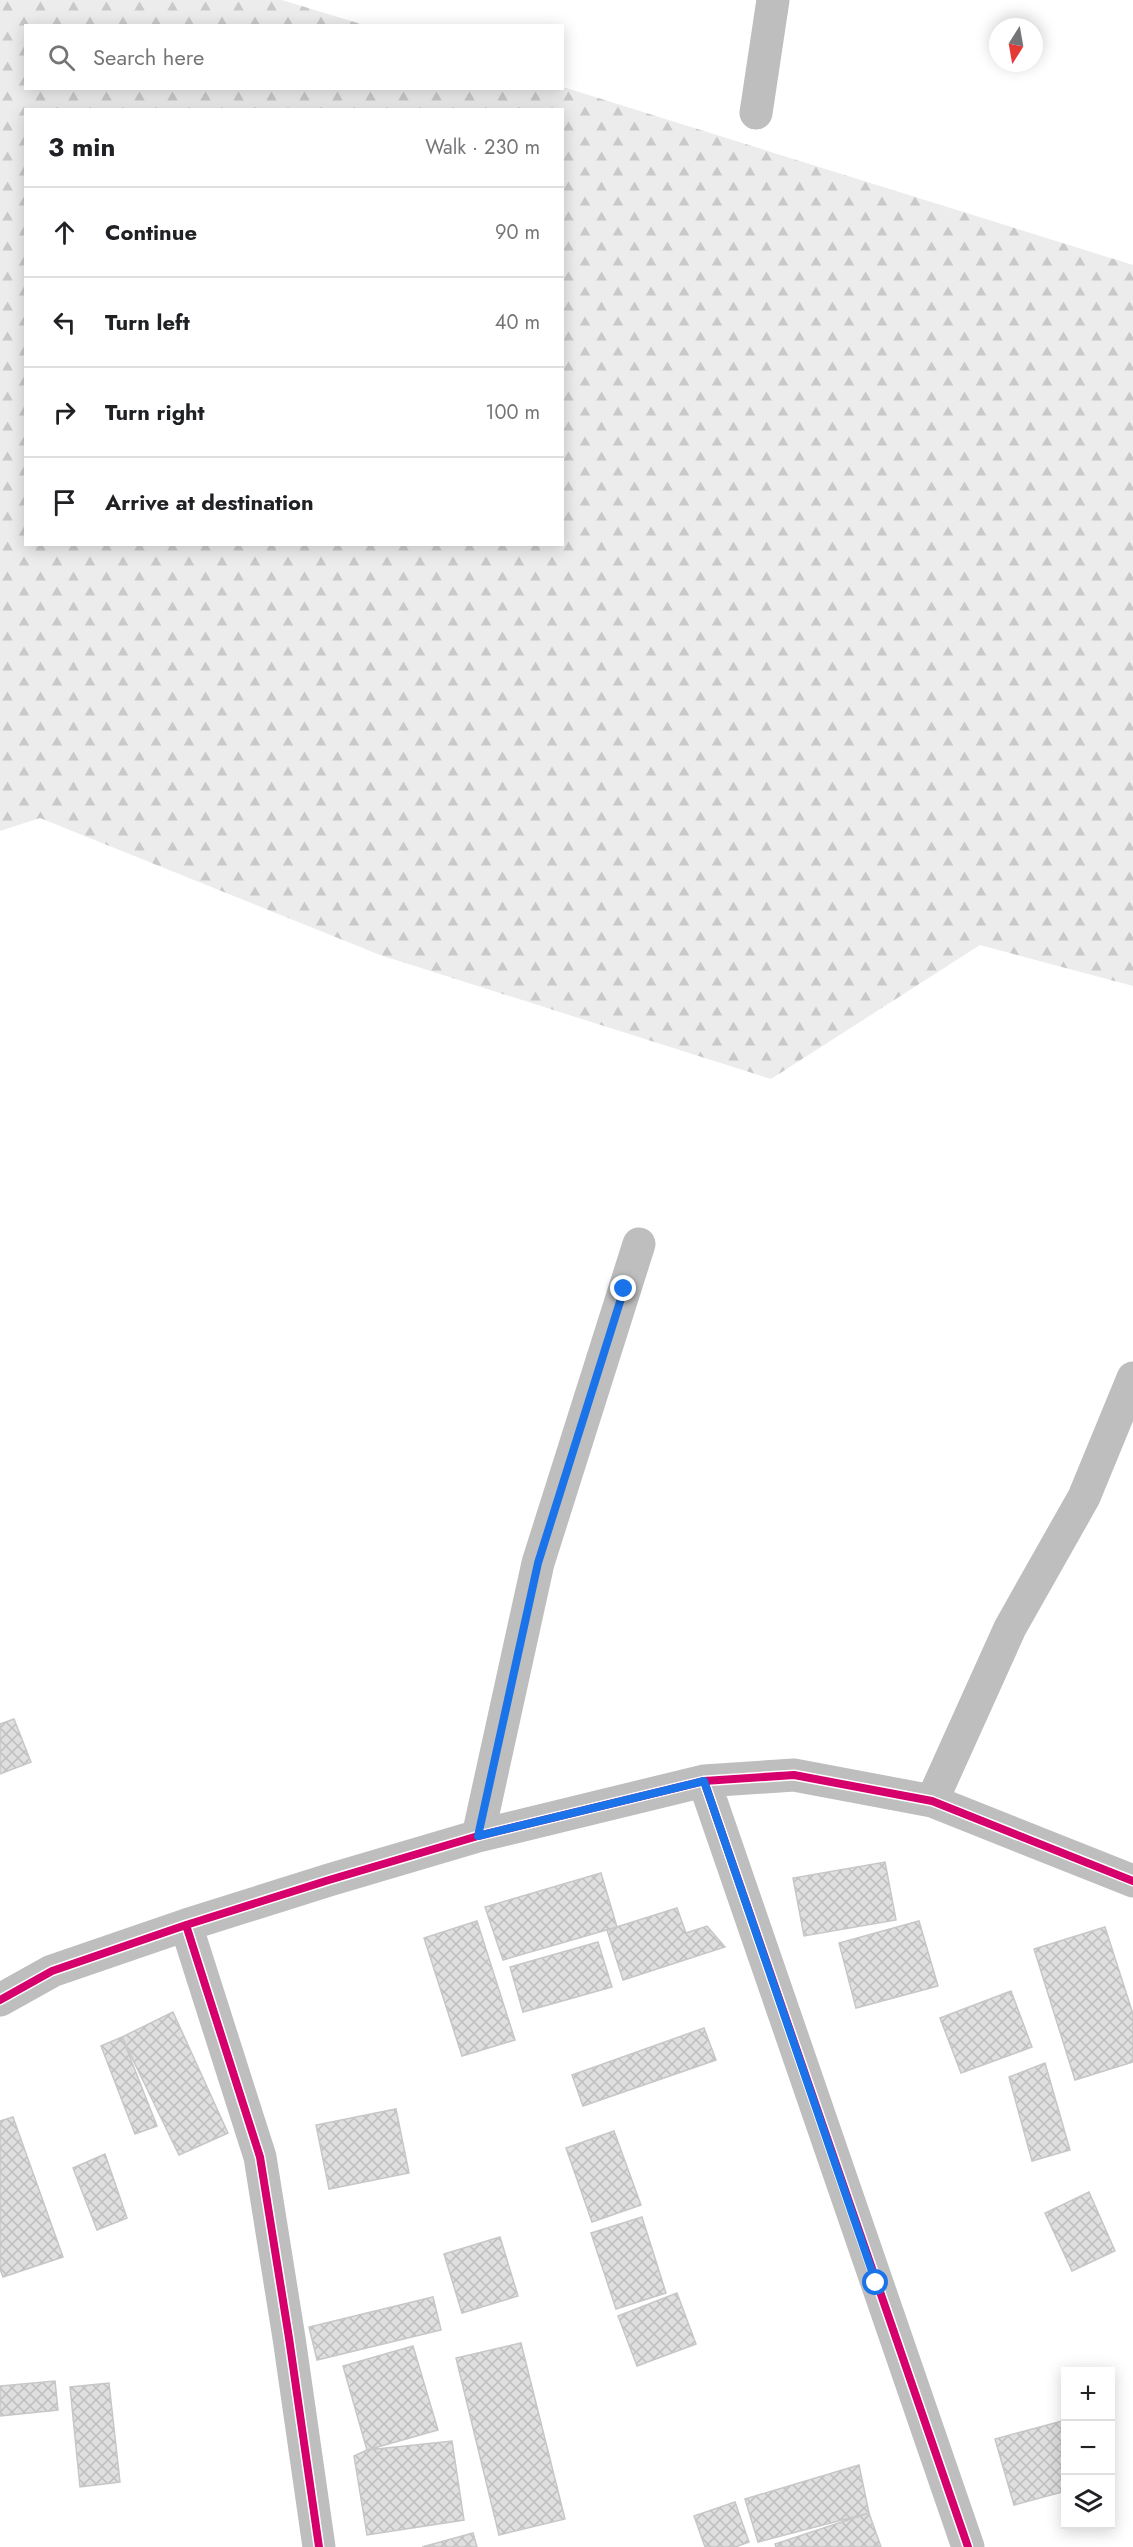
<!DOCTYPE html>
<html lang="en">
<head>
<meta charset="utf-8">
<style>
	body { margin:0; font-family:Jost,sans-serif; background:#f6f6f6; color:#202124 }
	.controls { position:absolute; right:18px; bottom:18px; display:grid; overflow:hidden; border-radius:0px; box-shadow:0 3px 15px #0003 }
	.controls button { width:54px; height:54px; display:grid; place-items:center; padding:0; border:0; border-bottom:2px solid #e0e0e0; background:#fff; color:#202124; font:30px sans-serif }
	.compass { position:absolute; left:989px; top:18px; width:54px; height:54px; border-radius:50%; background:#fff; box-shadow:0 3px 15px #0003; rotate:191deg }
	.stop { position:absolute; width:18px; height:18px; margin:-14px; border:4px solid #1a73e8; border-radius:50%; background:#fff }
	.stop.end { background:#1a73e8; border-color:#fff; box-shadow:0 2px 6px #0008 }
	.list { margin:0; padding:0; list-style:none }
	h2 { display:flex; justify-content:space-between; align-items:center; height:78px; margin:0; padding:0 24px; font-size:26px }
	h2 small { font-size:20px; font-weight:400; color:#757577 }
	.list li { display:grid; grid-template-columns:39px 1fr auto; gap:18px; align-items:center; box-sizing:border-box; height:90px; padding:0 24px; border-top:2px solid #e0e0e0 }
	.list b { display:block; font-size:22px; white-space:nowrap }
	.list em { font-size:20px; font-style:normal; color:#757577 }
	.icon { flex:none; width:33px; height:33px; fill:none; stroke:currentColor; stroke-width:2; stroke-linecap:round; stroke-linejoin:round }
	.map { position:relative; flex:none; width:1133px; height:2547px; overflow:hidden }
	.search { position:absolute; background:#fff; box-shadow:0 3px 15px #0003; left:24px; top:24px; width:540px; height:66px; display:flex; align-items:center; gap:15px; box-sizing:border-box; padding:0 21px; border-radius:0px; color:#757577; font-size:22px }
	.panel { position:absolute; background:#fff; box-shadow:0 3px 15px #0003; left:24px; top:108px; width:540px; height:438px; border-radius:0px }
	.map>svg:first-child { display:block }
	.forest { fill:url(#forest-firs); fill-rule:evenodd }
	.building { fill:url(#building-cross-hatch); stroke:#c7c7c7; stroke-width:1.5 }
	.lines { fill:none; stroke-linecap:round; stroke-linejoin:round }
	.street { stroke:#bebebe; stroke-width:33 }
	.cycleway-casing { stroke:#fff; stroke-width:11 }
	.cycleway { stroke:#d6006c; stroke-width:8 }
	.route { stroke:#1a73e8; stroke-width:8 }
</style>
</head>
<body>
<div class="map">
<svg width="1133" height="2547" viewBox="0 0 1133 2547">
	<defs>
		<pattern id="forest-firs" width="22" height="20" patternUnits="userSpaceOnUse" patternTransform="scale(1.5)"><rect width="22" height="20" fill="#ececec"/><path d="M5 1l3.5 6h-7zM16 11l3.5 6h-7z" fill="#c9c9c9"/></pattern>
		<pattern id="building-cross-hatch" width="8" height="8" patternUnits="userSpaceOnUse" patternTransform="scale(1.5)"><rect width="8" height="8" fill="#dfdfdf"/><path d="M0 0l8 8M0 8l8-8" fill="none" stroke="#bebebe"/></pattern>
	</defs>
	<rect width="100%" height="100%" fill="#fff"/>
	<path class="forest" d="M0,0H282L364,25L26,26V88L563,87L1133,265V986L980,945L771,1079L380,955L40,818L0,831ZM26,110H562V544H26Z"/>
	<path class="building" d="M14,1719L31,1762L0,1774V1724Z
		M885,1862L896,1920L804,1936L793,1878Z
		M601,1873L617,1927L503,1960L485,1907Z
		M677,1908L686,1933L707,1926L725,1947L623,1980L607,1930Z
		M477,1921L515,2040L462,2056L424,1938Z
		M919,1921L938,1986L856,2008L839,1943Z
		M1105,1927L1133,2014V2062L1075,2080L1034,1949Z
		M598,1942L612,1987L523,2012L510,1967Z
		M1011,1991L1032,2047L961,2073L940,2018Z
		M173,2012L228,2133L179,2155L122,2037Z
		M704,2028L716,2060L583,2106L572,2075Z
		M122,2037L157,2126L135,2134L101,2046Z
		M1045,2063L1070,2150L1032,2161L1009,2077Z
		M396,2109L409,2173L329,2189L316,2125Z
		M13,2117L63,2257L3,2277L0,2269V2121Z
		M614,2131L641,2205L592,2222L566,2148Z
		M105,2154L127,2218L97,2230L73,2168Z
		M1089,2192L1115,2251L1072,2271L1045,2213Z
		M642,2217L666,2293L616,2309L591,2233Z
		M500,2237L518,2296L462,2313L444,2254Z
		M677,2293L696,2344L637,2366L618,2316Z
		M433,2297L441,2330L317,2360L309,2327Z
		M521,2343L565,2519L499,2535L456,2358Z
		M413,2346L438,2430L367,2450L343,2366Z
		M55,2381L58,2410L0,2416V2386Z
		M109,2383L120,2482L80,2487L70,2387Z
		M1066,2420V2491L1014,2505L995,2439Z
		M452,2441L464,2520L367,2535L354,2456L367,2450Z
		M859,2465L869,2513L758,2542L745,2499Z
		M735,2502L749,2542L735,2547H705L694,2516Z
		M869,2513L881,2547H776L775,2544Z
		M473,2533L477,2547H422Z"/>
	<g class="lines">
		<path class="street" d="M756,113L773,0
			M704,1781L968,2547
			M932,1801L1010,1628L1084,1497L1133,1378
			M478,1836L538,1563L639,1244
			M186,1925L260,2157L289,2338L319,2547
			M0,2000L52,1971L186,1925L329,1880L478,1836L704,1781L794,1775L932,1801L1133,1881"/>
		<g class="cycleway-casing">
			<path id="cycleway" d="M704,1781L968,2547
				M186,1925L260,2157L289,2338L319,2547
				M0,2000L52,1971L186,1925L329,1880L478,1836L704,1781L794,1775L932,1801L1133,1881"/>
		</g>
		<use href="#cycleway" class="cycleway"/>
	</g>
	<g class="lines">
		<path class="route" d="M624,1289L538,1563L478,1836L704,1781L876,2283"/>
	</g>
</svg>
<div class="controls">
<button>+</button>
<button>−</button>
<button><svg class="icon" aria-label="layers" viewBox="0 0 24 24"><path d="M12 4l9 5-9 5-9-5zM3 14l9 5 9-5"/></svg></button>
</div>
<svg class="compass" viewBox="-18 -18 36 36"><path d="M0-13l5 13h-10z" fill="#e53935"/><path d="M0 13l5-13h-10z" fill="#757577"/></svg>
<div class="stop" style="left:876px;top:2283px"></div>
<div class="stop end" style="left:624px;top:1289px"></div>
<div class="search"><svg class="icon" aria-label="search" viewBox="0 0 24 24"><circle cx="10" cy="10" r="6"/><path d="M15 15l6 6"/></svg>Search here</div>
<section class="panel">
<h2>3 min<small>Walk · 230 m</small></h2>
<ul class="list">
<li><svg class="icon" aria-label="ahead" viewBox="0 0 24 24"><path d="M12 20V5M6 11l6-6 6 6"/></svg><div><b>Continue</b></div><em>90 m</em></li>
<li><svg class="icon" aria-label="left" viewBox="0 0 24 24"><path d="M17 20v-9H6M10 6l-5 5 5 5"/></svg><div><b>Turn left</b></div><em>40 m</em></li>
<li><svg class="icon" aria-label="right" viewBox="0 0 24 24"><path d="M7 20v-9h11M14 6l5 5-5 5"/></svg><div><b>Turn right</b></div><em>100 m</em></li>
<li><svg class="icon" aria-label="arrive" viewBox="0 0 24 24"><path d="M6 21V4h12l-3 4 3 4H6"/></svg><div><b>Arrive at destination</b></div></li>
</ul>
</section>
</div>
</body>
</html>
